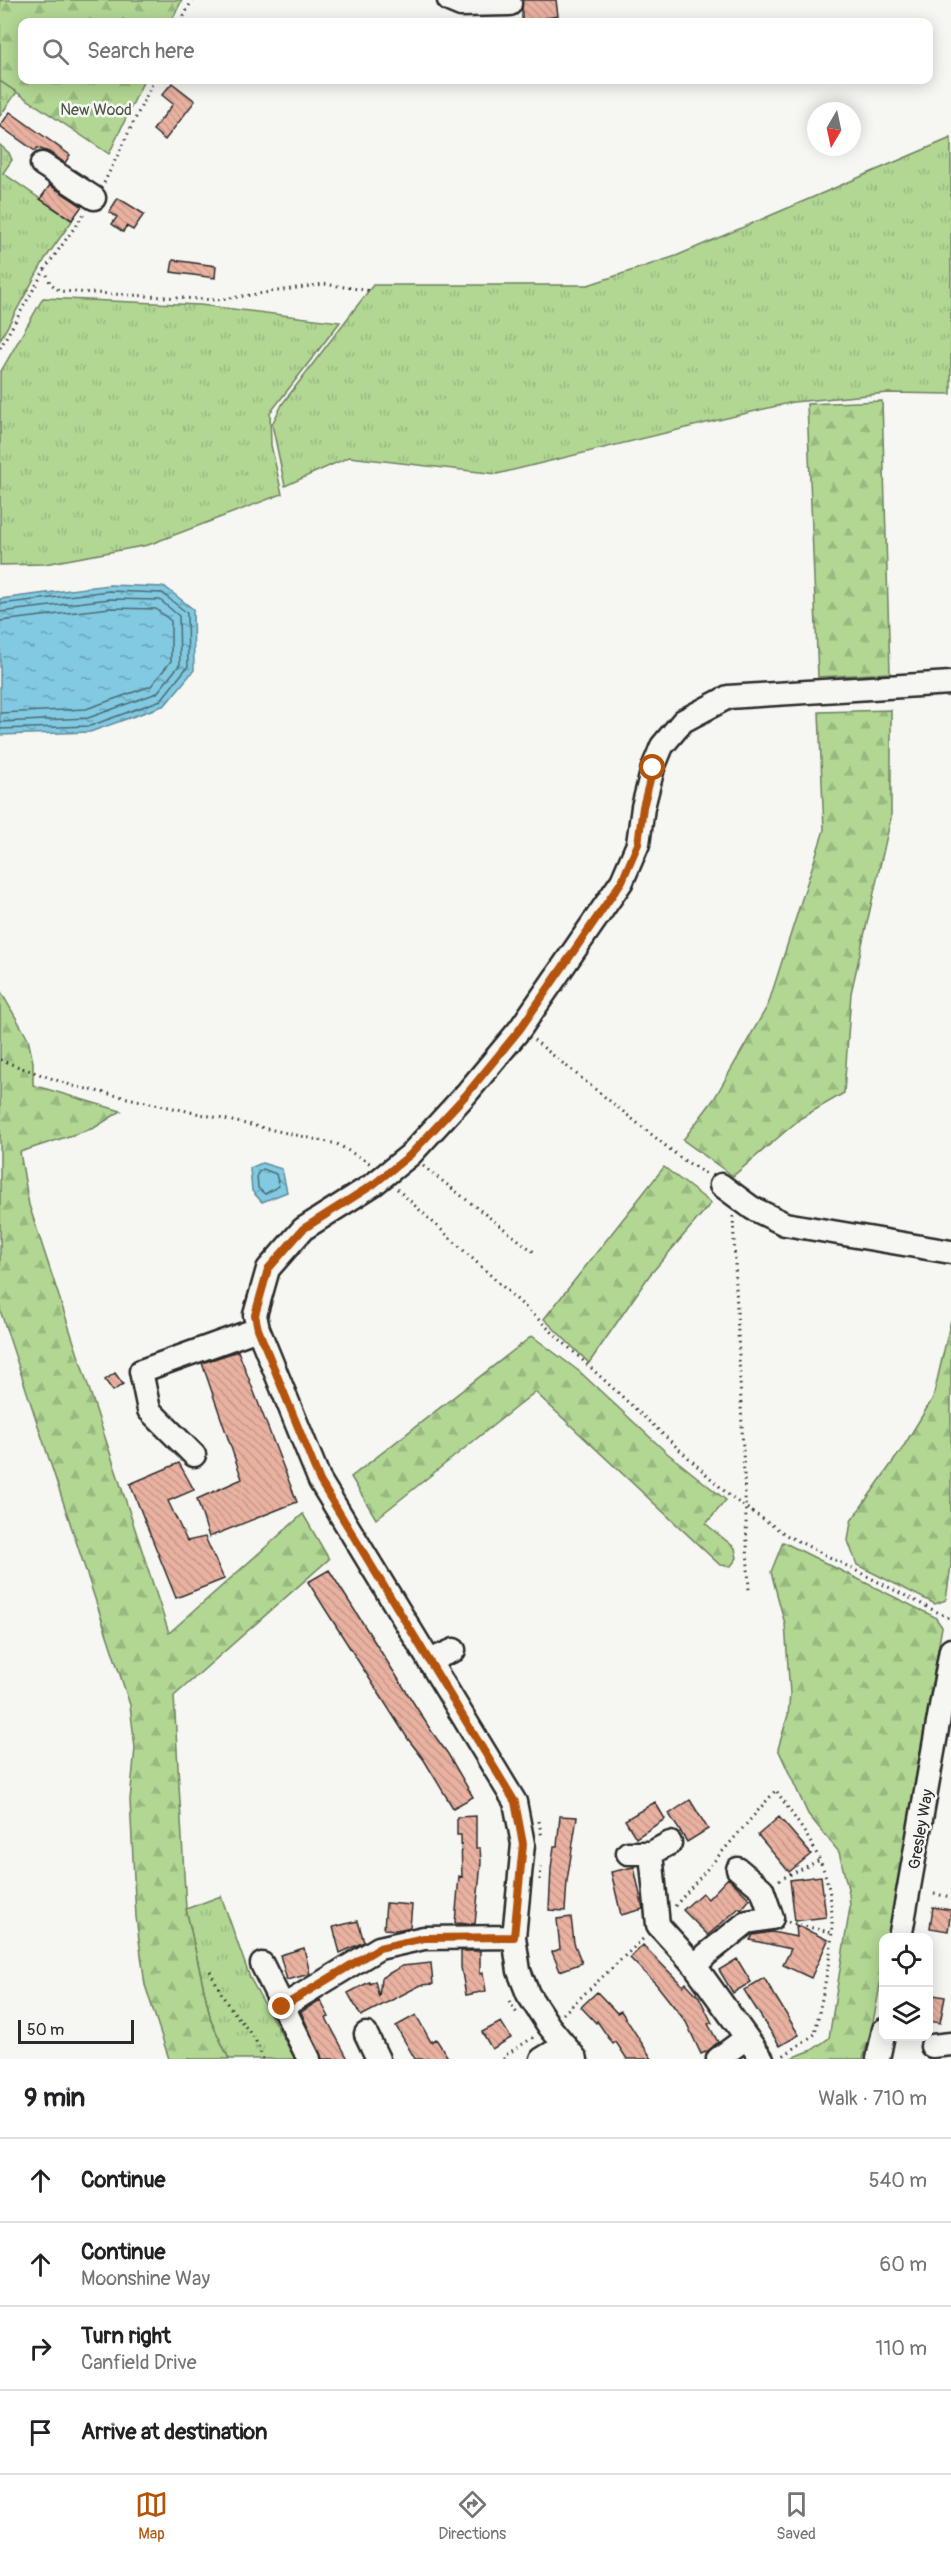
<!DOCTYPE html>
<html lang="en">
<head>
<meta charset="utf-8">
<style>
	body { margin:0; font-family:Pangolin,sans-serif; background:#f6f6f6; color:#202124 }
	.controls { position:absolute; right:18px; bottom:18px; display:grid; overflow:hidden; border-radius:12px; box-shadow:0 3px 15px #0003 }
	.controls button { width:54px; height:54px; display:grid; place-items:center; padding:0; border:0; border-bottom:2px solid #e0e0e0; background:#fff; color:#202124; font:30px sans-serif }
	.compass { position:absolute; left:807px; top:102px; width:54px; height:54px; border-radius:50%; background:#fff; box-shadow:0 3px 15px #0003; rotate:189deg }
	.scale { position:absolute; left:18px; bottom:15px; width:116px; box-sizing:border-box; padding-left:6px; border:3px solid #2b2b2b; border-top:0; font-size:16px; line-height:21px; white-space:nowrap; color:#2b2b2b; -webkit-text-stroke:4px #f6f6f2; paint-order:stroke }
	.stop { position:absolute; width:18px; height:18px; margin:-14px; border:4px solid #b45309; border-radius:50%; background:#fff }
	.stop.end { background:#b45309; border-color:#fff; box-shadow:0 2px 6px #0008 }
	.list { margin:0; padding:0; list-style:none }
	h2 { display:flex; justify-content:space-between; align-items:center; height:78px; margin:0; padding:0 24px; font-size:26px }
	h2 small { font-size:20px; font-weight:400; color:#757577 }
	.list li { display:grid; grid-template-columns:39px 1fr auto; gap:18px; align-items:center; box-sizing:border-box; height:84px; padding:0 24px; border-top:2px solid #e0e0e0 }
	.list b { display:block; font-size:22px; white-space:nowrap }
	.list p { margin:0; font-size:20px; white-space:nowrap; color:#757577 }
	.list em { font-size:20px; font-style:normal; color:#757577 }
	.icon { flex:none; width:33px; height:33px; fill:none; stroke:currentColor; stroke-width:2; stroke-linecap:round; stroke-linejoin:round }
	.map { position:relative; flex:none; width:951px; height:2059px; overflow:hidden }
	.search { position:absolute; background:#fff; box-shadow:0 3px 15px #0003; left:18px; right:18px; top:18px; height:66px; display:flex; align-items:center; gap:15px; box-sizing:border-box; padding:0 21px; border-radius:12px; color:#757577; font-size:22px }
	.sheet { height:414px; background:#fff }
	nav { display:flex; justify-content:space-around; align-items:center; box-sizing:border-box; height:84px; border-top:2px solid #e0e0e0; background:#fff; font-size:16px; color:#757577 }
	nav a { display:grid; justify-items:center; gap:3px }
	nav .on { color:#b45309 }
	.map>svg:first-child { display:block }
	.grass { fill:url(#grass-tufts); stroke:#6e815f; stroke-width:1.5 }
	.forest { fill:url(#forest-firs); stroke:#6e815f; stroke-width:1.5 }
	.water { fill:url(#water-ripples); stroke:#5f8a98; stroke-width:1.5 }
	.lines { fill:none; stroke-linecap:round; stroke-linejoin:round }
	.shore { stroke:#4d6b74; stroke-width:1.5 }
	.building { fill:url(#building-back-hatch); stroke:#2b2b2b; stroke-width:1.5 }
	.minor-casing { stroke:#2b2b2b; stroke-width:27 }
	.path { stroke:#2b2b2b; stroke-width:3; stroke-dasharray:1.5 4.5; stroke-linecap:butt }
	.minor { stroke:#f6f6f2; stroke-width:22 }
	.route { stroke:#b45309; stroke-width:8 }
	.labels { text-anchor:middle; stroke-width:5; stroke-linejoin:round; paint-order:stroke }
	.park-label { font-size:16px; fill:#4c5645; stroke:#f6f6f2 }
	.street-label { font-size:16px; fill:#2b2b2b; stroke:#f6f6f2 }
</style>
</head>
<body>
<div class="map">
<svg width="951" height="2059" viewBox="0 0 951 2059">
	<defs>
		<pattern id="grass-tufts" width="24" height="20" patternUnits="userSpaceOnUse" patternTransform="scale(1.5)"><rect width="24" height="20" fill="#b1d793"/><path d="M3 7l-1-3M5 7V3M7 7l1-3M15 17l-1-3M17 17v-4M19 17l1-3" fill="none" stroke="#98b97f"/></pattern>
		<pattern id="forest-firs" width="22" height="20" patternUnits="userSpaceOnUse" patternTransform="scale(1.5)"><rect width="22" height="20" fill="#b1d793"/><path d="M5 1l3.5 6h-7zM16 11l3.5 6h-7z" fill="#98b97f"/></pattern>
		<pattern id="water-ripples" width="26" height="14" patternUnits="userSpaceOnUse" patternTransform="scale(1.5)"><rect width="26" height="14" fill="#81cae1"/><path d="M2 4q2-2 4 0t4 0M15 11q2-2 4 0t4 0" fill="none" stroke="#6aa4b7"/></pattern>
		<pattern id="building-back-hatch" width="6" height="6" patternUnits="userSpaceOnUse" patternTransform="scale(1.5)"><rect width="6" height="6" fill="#e9b1a0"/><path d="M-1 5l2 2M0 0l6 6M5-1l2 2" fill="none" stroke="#c8988a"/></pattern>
	</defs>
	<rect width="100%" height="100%" fill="#f6f6f2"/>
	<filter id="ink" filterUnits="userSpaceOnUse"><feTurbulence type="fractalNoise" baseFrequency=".0167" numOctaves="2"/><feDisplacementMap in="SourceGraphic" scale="12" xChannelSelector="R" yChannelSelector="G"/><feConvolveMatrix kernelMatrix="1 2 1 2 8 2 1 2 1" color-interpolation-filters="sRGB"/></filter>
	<g filter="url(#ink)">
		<path class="grass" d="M0,81L17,92L0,116Z
			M951,138V394L888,393L793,402L497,474L349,457L285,486L272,424L283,403L373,285H588L676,256Z
			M0,145L9,153L12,160L3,173L72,221L45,259L0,340Z
			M43,298L200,305L340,322L270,413L271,445L282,494L148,545L45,564L0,565V373Z
			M221,1896L250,1978L295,2059H229L211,2021L186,1909Z"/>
		<path class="forest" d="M0,0H182L171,22H22V80H144L109,154L0,81Z
			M882,401L890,673L818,677L807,404Z
			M891,710V818L851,993L844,1093L801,1118L733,1176L683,1140L714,1099L768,1005L824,830L819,712Z
			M0,990L28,1039L33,1062V1085L121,1111L94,1128L20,1152L29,1205L169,1633L303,1514L329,1559L174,1696L186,1909L211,2021L229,2059H169L145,1985L136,1917L130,1800L135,1748L130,1705L0,1310Z
			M664,1167L711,1203L649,1276L589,1363L544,1319Z
			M951,1320V1565L946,1600L935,1604L857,1565L848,1541L851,1521L902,1449L933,1398Z
			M532,1336L580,1372L667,1453L726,1500L706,1524L735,1548L737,1558L731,1566L720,1565L535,1392L376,1519L351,1477Z
			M783,1542L935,1617L942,1627L888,1937L884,1938C883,1979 875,2019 863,2059H789L812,2050L829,2038L850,1907L849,1893L839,1852L808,1814L778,1749L788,1715L790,1694L785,1624L771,1572Z"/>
		<path class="water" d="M109,585L165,587L193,609L194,670L165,705L90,732L0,735V599Z
			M262,1163L282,1169L287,1192L262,1202L252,1191L250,1168Z"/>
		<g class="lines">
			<path class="shore" d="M0,604L109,591L162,593L187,613L188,666L161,700L90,726L0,729
				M0,612L110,599L160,600L179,616L180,664L157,693L88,718L0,722
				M0,621L110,608L156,609L171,621V661L151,686L86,709L0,713
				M263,1169L276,1174L279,1186L265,1194L258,1188L257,1174Z"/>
		</g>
		<path class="building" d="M522,0H556L558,16L522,22Z
			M172,83L195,101L165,140L153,130L173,104L162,95Z
			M10,112L70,155L65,163L49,152L37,148L35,151L0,126Z
			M50,185L82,206L72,220L40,199Z
			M118,198L144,214L133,230L126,226L123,232L112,224L117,217L109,212Z
			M173,260L216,266L215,278L171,272Z
			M238,1351L297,1502L209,1537L197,1499L242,1479L202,1363Z
			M115,1373L123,1384L113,1391L105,1380Z
			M179,1463L194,1490L168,1501L187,1541L205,1537L224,1579L176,1598L130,1484Z
			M329,1570L432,1732L448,1754L473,1797L453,1808L424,1760L408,1739L348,1645L308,1582Z
			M690,1800L708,1829L687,1842L669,1814Z
			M655,1802L665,1819L636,1838L625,1820Z
			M476,1816V1848H480L481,1862L475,1924L455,1923L459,1876L462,1877L461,1835H457V1817Z
			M560,1816L577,1817L567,1881L565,1911L549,1910L551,1868L554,1846H557Z
			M779,1817L811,1854L789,1872L758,1835Z
			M634,1867L643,1909L621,1915L611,1872Z
			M821,1876L826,1917L795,1921L790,1880Z
			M728,1878L750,1899L741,1910L739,1908L708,1935L683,1910L702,1893L708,1899Z
			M386,1903L412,1905L410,1927L397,1930L384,1929Z
			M933,1907L951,1910L948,1931L930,1928Z
			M571,1917L574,1943L582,1963L560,1971L552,1952L560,1949L557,1919Z
			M358,1921L364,1942L340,1953L333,1927Z
			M796,1925L828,1940L811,1978L783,1965L791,1949L750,1940L753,1935L772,1932L797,1937Z
			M643,1945L683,1986L686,1983L699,1997L712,2023L708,2024L718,2042L708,2051L701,2054L686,2022L656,1984L630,1958Z
			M304,1948L310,1974L287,1980L280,1955Z
			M461,1951H480V1974L483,1973L486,1991L466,1995L461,1967Z
			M737,1959L751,1982L733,1993L719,1970Z
			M431,1963L433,1984L421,1985L361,2016L348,1993L369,1982L370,1984L375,1981L379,1997L381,1978L402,1966Z
			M764,1978L799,2035L780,2046L744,1990Z
			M597,1992L617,2013L621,2011L652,2059H627L616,2042L613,2044L597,2021L596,2023L581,2007Z
			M928,1994L945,1997L940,2023L928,2021Z
			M320,2000L329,2017L326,2018L348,2059H322L301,2012Z
			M416,2015L431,2042L436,2039L449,2059H415L396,2026Z
			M501,2022L511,2038L492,2049L482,2032Z"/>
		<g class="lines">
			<g class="minor-casing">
				<path id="minor" d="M449,0L461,5L510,4
					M42,164L94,198
					M721,1185L752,1208L785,1224L951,1252
					M194,1455L149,1410L141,1371L258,1329
					M429,1661L454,1650
					M628,1853H651L670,1843
					M651,1853L658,1925L695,1966L762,2059
					M900,1938L951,1650
					M262,1964L309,2059
					M695,1966L707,1954L747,1922L772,1918L762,1889L738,1869
					M282,2007L379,1948L424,1938L514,1937
					M366,2034L378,2059
					M932,2046L951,2044
					M542,2059L565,2045
					M576,2059L549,2026L528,1994L519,1971L514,1937L523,1844L515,1802L320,1481L258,1329L255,1315L268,1269L303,1229L374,1184L410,1155L466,1094L520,1029L622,881L638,844L643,807L653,768L662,746L683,721L728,697L951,683
					M718,2059L746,2038
					M878,2059L884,2030"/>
			</g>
			<path class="path" d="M181,22L192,0
				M104,183L154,80
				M45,269L50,283L60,291L217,300L324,284L372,291
				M0,348L45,269L84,214
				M534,1040L682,1159L706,1174
				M0,1060L73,1086L337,1144L371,1164
				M423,1166L534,1252
				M397,1189L732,1498L788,1536L951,1619
				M733,1216L749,1591
				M539,1821L542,1838
				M540,1880L541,1866
				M779,1880L820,1860
				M934,1894L951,1897
				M675,1906L776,1790C790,1812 810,1837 820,1861C845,1917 825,1977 815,2034L780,2058
				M788,1922L833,1933
				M210,1971L226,2002L255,2039L263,2059
				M509,2001L518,2015
				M563,2014L646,1936
				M504,2059V2056L534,2037"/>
			<use href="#minor" class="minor"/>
		</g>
	</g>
	<g class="lines" filter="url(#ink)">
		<path class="route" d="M282,2007L379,1948L424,1938L514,1937L523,1844L515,1802L320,1481L258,1329L255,1315L268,1269L303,1229L374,1184L410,1155L466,1095L520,1029L622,881L638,844L643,807L653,768"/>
	</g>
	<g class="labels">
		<g class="park-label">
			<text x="96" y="115">New Wood</text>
		</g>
		<g class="street-label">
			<text transform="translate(920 1829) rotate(-80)" y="6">Gresley Way</text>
		</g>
	</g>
</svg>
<div class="controls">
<button><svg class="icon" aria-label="locate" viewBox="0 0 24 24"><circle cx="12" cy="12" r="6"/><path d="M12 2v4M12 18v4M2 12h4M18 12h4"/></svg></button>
<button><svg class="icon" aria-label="layers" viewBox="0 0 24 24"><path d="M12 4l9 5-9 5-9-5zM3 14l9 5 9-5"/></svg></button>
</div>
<svg class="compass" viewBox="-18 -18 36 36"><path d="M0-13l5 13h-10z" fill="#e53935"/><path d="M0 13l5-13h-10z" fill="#757577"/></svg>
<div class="scale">50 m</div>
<div class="stop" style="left:653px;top:768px"></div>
<div class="stop end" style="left:282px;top:2007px"></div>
<div class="search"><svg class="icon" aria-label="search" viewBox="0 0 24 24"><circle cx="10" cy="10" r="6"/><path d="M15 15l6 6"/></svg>Search here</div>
</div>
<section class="sheet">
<h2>9 min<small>Walk · 710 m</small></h2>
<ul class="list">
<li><svg class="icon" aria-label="ahead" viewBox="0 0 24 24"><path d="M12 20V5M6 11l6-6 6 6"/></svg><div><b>Continue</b></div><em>540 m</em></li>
<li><svg class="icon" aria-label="ahead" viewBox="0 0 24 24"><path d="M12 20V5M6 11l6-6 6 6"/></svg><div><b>Continue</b><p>Moonshine Way</p></div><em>60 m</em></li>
<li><svg class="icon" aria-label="right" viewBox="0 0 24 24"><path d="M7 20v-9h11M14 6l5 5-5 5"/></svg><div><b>Turn right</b><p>Canfield Drive</p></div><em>110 m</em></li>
<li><svg class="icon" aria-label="arrive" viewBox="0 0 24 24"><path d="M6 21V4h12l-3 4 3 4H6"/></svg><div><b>Arrive at destination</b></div></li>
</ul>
</section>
<nav>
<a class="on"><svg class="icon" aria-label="map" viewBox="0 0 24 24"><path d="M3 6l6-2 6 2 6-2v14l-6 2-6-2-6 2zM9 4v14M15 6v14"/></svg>Map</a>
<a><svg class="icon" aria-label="directions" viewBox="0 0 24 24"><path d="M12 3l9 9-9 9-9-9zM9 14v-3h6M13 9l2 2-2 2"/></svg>Directions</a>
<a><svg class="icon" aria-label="saved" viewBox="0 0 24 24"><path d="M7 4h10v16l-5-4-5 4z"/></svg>Saved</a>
</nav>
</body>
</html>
